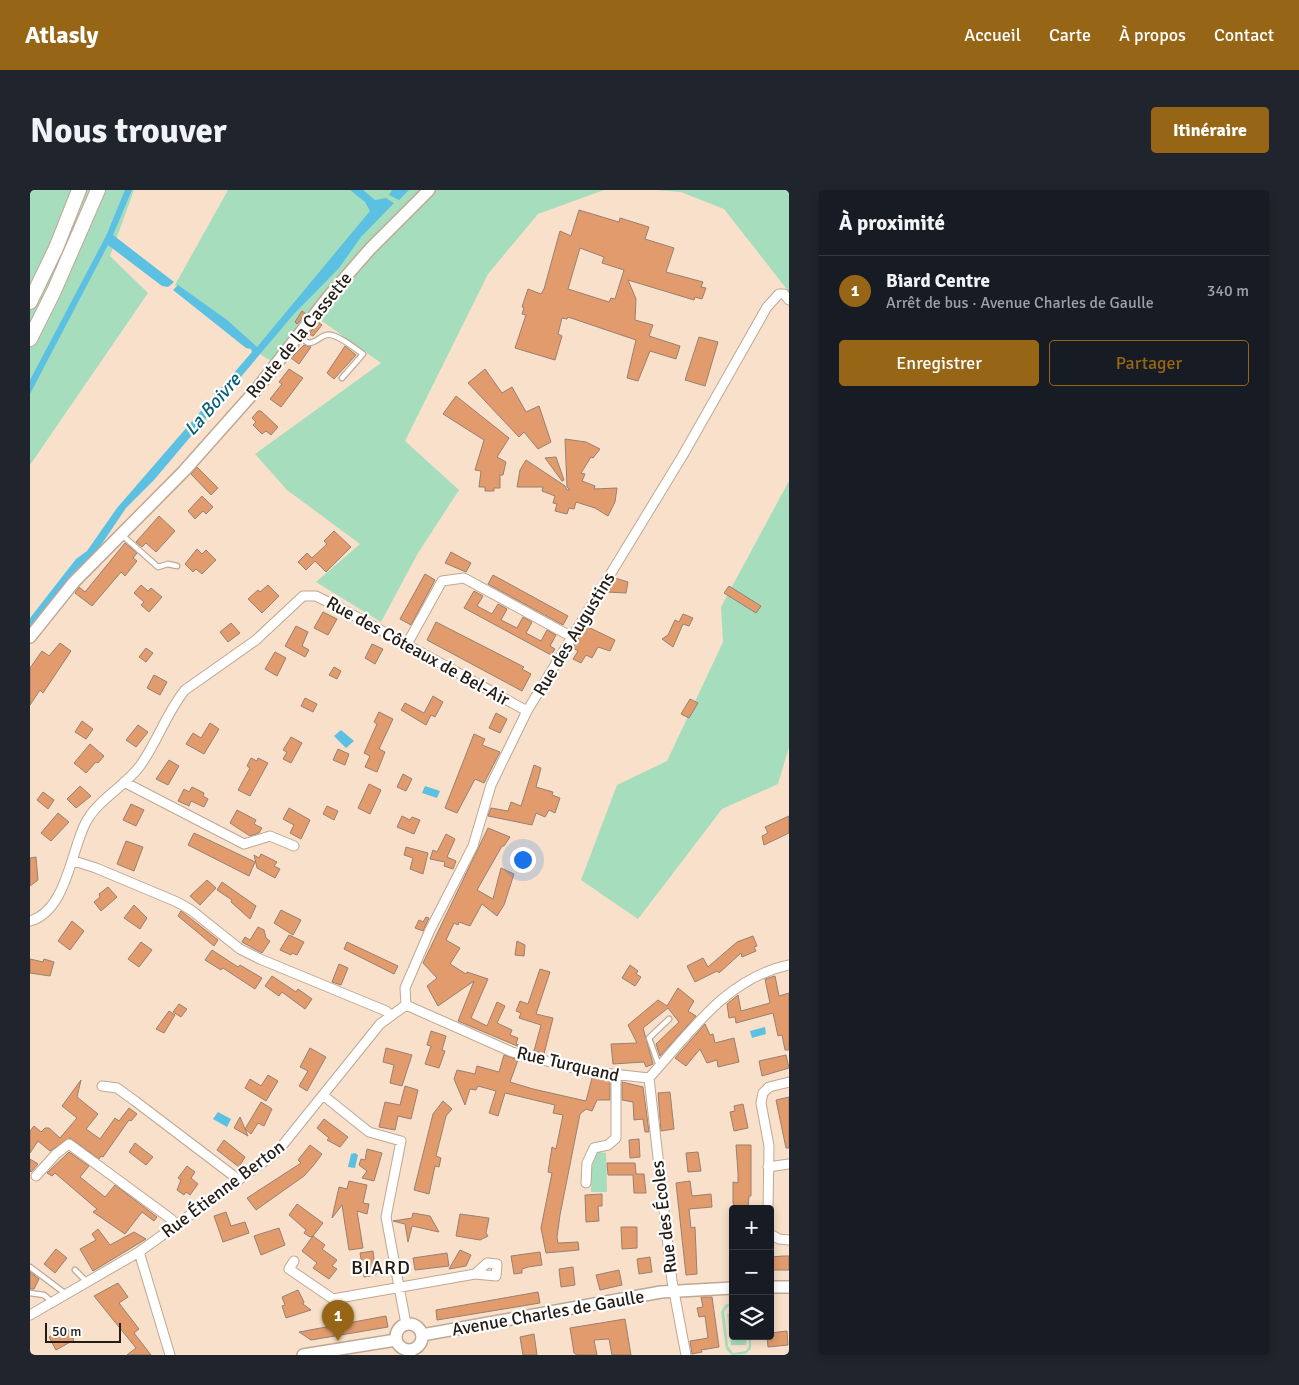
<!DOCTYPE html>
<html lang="fr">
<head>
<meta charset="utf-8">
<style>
	body { margin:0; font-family:Signika,sans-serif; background:#20242c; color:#f1f3f6 }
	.controls { position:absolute; right:15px; bottom:15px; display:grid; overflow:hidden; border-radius:5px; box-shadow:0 2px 8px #0003 }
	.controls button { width:45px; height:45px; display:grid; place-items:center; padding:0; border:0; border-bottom:1px solid #363941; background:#171b24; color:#f1f3f6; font:25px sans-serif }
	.scale { position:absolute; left:15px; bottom:12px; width:76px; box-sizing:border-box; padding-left:5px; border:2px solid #251d15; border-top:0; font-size:14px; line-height:18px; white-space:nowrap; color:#251d15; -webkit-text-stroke:4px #fff; paint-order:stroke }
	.you { position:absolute; left:492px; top:669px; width:18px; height:18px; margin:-12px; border:4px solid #fff; border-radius:50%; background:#1a73e8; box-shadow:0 0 0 8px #1a73e833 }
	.badge { display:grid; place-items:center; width:32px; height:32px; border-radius:50%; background:#966616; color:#fff; font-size:16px; font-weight:700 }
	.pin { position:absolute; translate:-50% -41px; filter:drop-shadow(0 1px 2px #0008) }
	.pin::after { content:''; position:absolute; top:26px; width:18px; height:15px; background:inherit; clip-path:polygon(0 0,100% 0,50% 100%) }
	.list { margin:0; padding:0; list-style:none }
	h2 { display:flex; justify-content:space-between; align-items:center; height:65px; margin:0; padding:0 20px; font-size:21px }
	h2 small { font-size:16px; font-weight:400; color:#9ea1a6 }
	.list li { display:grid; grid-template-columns:32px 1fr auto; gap:15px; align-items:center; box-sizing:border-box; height:70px; padding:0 20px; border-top:1px solid #363941 }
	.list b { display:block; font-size:19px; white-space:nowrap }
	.list p { margin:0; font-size:16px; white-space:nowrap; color:#9ea1a6 }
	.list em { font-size:16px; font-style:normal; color:#9ea1a6 }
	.actions { display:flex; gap:10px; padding:15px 20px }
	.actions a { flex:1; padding:11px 0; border:1px solid #966616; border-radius:5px; text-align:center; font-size:18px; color:#966616 }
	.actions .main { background:#966616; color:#fff }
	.icon { flex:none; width:28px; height:28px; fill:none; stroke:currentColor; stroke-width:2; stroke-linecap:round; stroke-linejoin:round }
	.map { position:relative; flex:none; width:759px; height:1165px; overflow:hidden; border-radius:5px }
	header { display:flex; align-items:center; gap:30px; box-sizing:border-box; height:70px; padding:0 25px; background:#966616; color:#fff }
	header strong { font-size:24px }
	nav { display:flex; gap:28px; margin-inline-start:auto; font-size:18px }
	.intro { display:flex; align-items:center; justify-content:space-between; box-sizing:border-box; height:120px; padding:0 30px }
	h1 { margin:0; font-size:35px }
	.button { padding:12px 22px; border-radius:5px; background:#966616; color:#fff; font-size:18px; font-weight:700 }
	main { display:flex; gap:30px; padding:0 30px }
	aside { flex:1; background:#171b24; border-radius:5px; box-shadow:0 2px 8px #0003 }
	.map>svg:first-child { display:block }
	.green { fill:#a6ddbd }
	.water { fill:#5bc0e1 }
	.building { fill:#e19b6c; stroke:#998070; fill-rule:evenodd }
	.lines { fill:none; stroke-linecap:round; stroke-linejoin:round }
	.service-casing { stroke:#bfa893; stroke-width:7 }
	.minor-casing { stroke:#bfa893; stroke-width:11 }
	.tertiary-casing { stroke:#bfa893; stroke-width:14 }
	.primary-casing { stroke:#bfa893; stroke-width:16 }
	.service { stroke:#fff; stroke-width:4.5 }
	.minor { stroke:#fff; stroke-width:9 }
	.tertiary { stroke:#fff; stroke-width:11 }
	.primary { stroke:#fff; stroke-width:14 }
	.labels { text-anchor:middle; stroke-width:4.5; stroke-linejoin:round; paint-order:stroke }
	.street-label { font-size:18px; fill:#251d15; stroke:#fff }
	.water-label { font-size:19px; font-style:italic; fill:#075f75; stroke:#fff }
	.quarter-label { font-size:20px; letter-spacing:1px; fill:#251d15; stroke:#fff }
</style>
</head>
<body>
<header>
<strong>Atlasly</strong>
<nav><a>Accueil</a><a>Carte</a><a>À propos</a><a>Contact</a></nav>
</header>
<div class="intro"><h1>Nous trouver</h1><a class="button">Itinéraire</a></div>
<main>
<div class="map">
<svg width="759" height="1165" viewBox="0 0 759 1165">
	<rect width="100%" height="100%" fill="#f8e0ca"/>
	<path class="green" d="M0,0H104L80,66L118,103L0,275Z
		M198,0H574L508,24L458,84L375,251L429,300L388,363L351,432L286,392L330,354L257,300L225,264L351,173L285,126L243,172L228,163L145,95Z
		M625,0H759V102L694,19L651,2Z
		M759,291V557L748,594L692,619L608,729L551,690L587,595L637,571L693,452L691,417Z
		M568,962L576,963L577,1002H561C561,987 560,975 568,962Z
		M703,1112L694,1121L698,1156L703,1163L716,1161L719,1156V1146H721V1159L715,1164L702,1165L696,1159L691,1122L695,1115Z
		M703,1121V1146H717L716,1155H701L697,1124Z"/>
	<path class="water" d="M95,0H102L83,45L144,92L138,97L132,96L78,55L0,204V190L76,46Z
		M320,0H333L345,10L356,8L364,13L331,47L309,78L263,125L124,290L96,318L69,358L0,439V428L46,369L57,361L87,318L222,162L221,159L216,158L143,100L148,95L197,130L227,157L340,21L335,12Z
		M362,0H379L369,10L359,5Z
		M311,540L324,551L316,558L304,546Z
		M395,596L410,601L407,608L392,603Z
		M735,837L736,844L722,848L720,841Z
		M188,922L201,929L197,937L183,929Z
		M325,963L328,965L325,978L318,977L321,964Z"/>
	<path class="building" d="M549,20L589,32L590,28L619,37L615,49L644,58L636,82L673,92L671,97L676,98L672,109L665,107L664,110L598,90L606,109L605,130L623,135L619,146L650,156L646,169L620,161L608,191L597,188L606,150L538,127L537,129L532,128L528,144L532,146L525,170L485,158L496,125L492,124L494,118L492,117L498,99L511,104L514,99L530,41L541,46ZM550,58L574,67L572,73L594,80L585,109L581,108L579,112L538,99Z
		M272,121L276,124L267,134L265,132Z
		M288,132L292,135L283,146L279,144Z
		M669,147L688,152L675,196L655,190Z
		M274,155L281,157L269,174L261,168Z
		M315,156L326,165L304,189L297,183Z
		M259,179L273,188L251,217L240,209L252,194L249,192Z
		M455,179L472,203L482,197L496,222L509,216L521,252L508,259L494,242L489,247L438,193Z
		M426,206L479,248L467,267L476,272L473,285H470V298H464V301H455V297H449L451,281L445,280L454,250L413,224Z
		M228,221H231L248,237L241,245L236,241L232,244L223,235L226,232L222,228Z
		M535,249L556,252L570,259L563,268L561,267L551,283L555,284L552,291L565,296L564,299L587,298L585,312L578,326L565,318L546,312L544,319L539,318L537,324L525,321L527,314L523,313L525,306L512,301L513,297H487L490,280L496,270L535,296L537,300H540L537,297Z
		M526,267L534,290L532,291L515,268Z
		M167,277L188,298L181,305L161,284Z
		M172,306L183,317L176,324L173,321L165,329L158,321Z
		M129,326L145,341L126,362L116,353L112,357L106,352Z
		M304,341L321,357L296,382L285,371L276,380L268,372L277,363L282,368L297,354L294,351Z
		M95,353L107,363L103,368L107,371L95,386L91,382L62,416L45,403L49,397L55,402Z
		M167,359L172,364L176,360L186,370L172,384L166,379L163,382L155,374Z
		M421,362L441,373L436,382L415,373Z
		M395,384L405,390L381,435L370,429Z
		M463,385L538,426L533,435L458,394Z
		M585,388L598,392L596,403L577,402Z
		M111,395L118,401L121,398L132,407L119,422L111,415L114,412L104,403Z
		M238,395L249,406L232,423L218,409L228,400L230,402Z
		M699,396L731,416L726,423L694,403Z
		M444,401L453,406L447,416L462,424L468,414L477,419L471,430L487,438L493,427L502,432L496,443L511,451L517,440L526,445L520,456L525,459L521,465L434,418Z
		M293,422L307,429L298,445L284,438Z
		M653,424L663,428L659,436L653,434L643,457L632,449L638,445L645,430L649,432Z
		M406,432L494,477L492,479L501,484L492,501L397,450Z
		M201,433L210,443L198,452L190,442Z
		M266,436L278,442L272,456L279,460L275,467L255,456Z
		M556,436L585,450L580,461L568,457L562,468L556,465L551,473L543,469L548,461L543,458Z
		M30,453L41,461L13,503L10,500L0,515V478L12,461L19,466Z
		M342,454L353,459L345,474L335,468Z
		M116,458L123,463L116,472L109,467Z
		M245,462L256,468L247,486L235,479Z
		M304,477L311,481L307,489L299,485Z
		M124,485L137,492L130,505L117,498Z
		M403,506L413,512L405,527L401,525L396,535L371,520L375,513L394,523Z
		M275,508L287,514L283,522L271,516Z
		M660,509L668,513L659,528L651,524Z
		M349,522L363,529L349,559L355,562L347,582L335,577L340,566L334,563L347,534L344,532Z
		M466,523L477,529L470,543L459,538Z
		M52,531L63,539L56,549L45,542Z
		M180,533L189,539L174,564L156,554L163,543L171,548Z
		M108,535L118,542L106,557L96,550Z
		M444,544L455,549L452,555L470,562L454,593L445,589L427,623L415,618Z
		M261,547L272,553L261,573L253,569L257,562L253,560Z
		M60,554L74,566L68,573L66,572L56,583L44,573Z
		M308,559L319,564L315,575L303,570Z
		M221,568L227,571L228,568L238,573L220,606L208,600L220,578L217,576Z
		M139,570L149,576L138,595L126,589Z
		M504,575L511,578L506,597L523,602L522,605L530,608L525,623L519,620L515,627L506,623L502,635L458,626L461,618L478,621L481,612L491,616Z
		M373,584L382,589L376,601L367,597Z
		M339,594L351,600L340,624L328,618Z
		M50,596L61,606L46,618L37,609Z
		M162,597L174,603L173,606L178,609L174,617L161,611L159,616L148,611L154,599L159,602Z
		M13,602L24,610L18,619L7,610Z
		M101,614L114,620L106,636L93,630Z
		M297,616L308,621L304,630L293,624Z
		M259,618L280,630L271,649L260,643L264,635L253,629Z
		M207,620L226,630L224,634L232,638L229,643L220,646L200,633Z
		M28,623L39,632L21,651L11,643Z
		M372,626L380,630L382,627L390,630L384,644L367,637Z
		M759,626V643L734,655L732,646L738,643L735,637Z
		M458,638L480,647L474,656H472L447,700L463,709L471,678L484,684L474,715L467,726L452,714L440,736L429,732L428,735L424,733L416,750L430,758L420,774L436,784L437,782L458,789L441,828L457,836L467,812L475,816L467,833L482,840L480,845L488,848L486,854L492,856V858L428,831L444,791L408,816L397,796L407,788L393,773Z
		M164,643L225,672L219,686L158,655Z
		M416,644L425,649L417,667L426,671L423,679L414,676L415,672L400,669L403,660L407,662Z
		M96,651L113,657L104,681L87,674Z
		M376,657L398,663L393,684L380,679L383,668L374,665Z
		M231,664L247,672L244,676L250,679L245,688L227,678L224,665L229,668Z
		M6,667L8,690L0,696V668Z
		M177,690L186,698L170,715L160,706Z
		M192,692L226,716L220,729L201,712L202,710L187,700Z
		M78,697L87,707L71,721L64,712L70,707L69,704Z
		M104,715L117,728L110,739L94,728Z
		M251,720L271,730L263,745L244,733Z
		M151,721L188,750L184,756L148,726Z
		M396,727L399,728L393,741L385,738L389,730L393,732Z
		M42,731L54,741L40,760L28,751Z
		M228,737L234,740L236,748L240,751L232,763L212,752L215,747L220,750Z
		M259,745L274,752L267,765L262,763L261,765L250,760Z
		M723,746L727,756L724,757L726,761L712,767L711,763L689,783L687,781L665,792L657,776L673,768L678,777L707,752Z
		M487,751L495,755L494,766L485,765Z
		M111,752L122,760L109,777L98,769Z
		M317,752L368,776L364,784L314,759Z
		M182,760L208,777L210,775L232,788L225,799L193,778L191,780L175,770Z
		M0,769L13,772L14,769L24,772L20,786L0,783Z
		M309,774L318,778L311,795L302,792Z
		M600,775L608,781L606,784L611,787L605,796L592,788Z
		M510,779L520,782L506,824L523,828L514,864L504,861L511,835L489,828L491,823L486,821L490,811L498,814Z
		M242,786L266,802L268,799L282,809L275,819L252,802L249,806L235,796Z
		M745,786L749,806L759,803V860H755L752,845L748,846L743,823L706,833L705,827L699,828L697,814L708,805L711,821L740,813L735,789Z
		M648,798L664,811L658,821L666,826L630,866L626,854L649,832L638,818L613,838L623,874L616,877L614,872L583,874L581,854L607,853L598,835L628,810L637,816Z
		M149,814L157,819L151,827L143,822Z
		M139,821L145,825L134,843L126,839Z
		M675,834L680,845L683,844L685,853L704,848L709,872L688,877L687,870L677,873L670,859L656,876L645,868Z
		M401,841L416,846L412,860L415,861L409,878L395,874L401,856L397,855Z
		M280,858L296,867L277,901L269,896L278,881L270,877Z
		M356,858L382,865L372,896L360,893L364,875L353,872Z
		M474,865L488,870L480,892L503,899L556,911L562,888L580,890V910H567L562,921L556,919L550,924L530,1025L527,1047L528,1053L548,1052L549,1060L516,1063L511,1038L522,983L518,982L522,957L526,959L533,925L523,923L525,915L475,903L468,926L459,923L466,901L448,896L446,900L440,899L435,915L424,889L427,880L445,884L447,876L469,882Z
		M756,865L759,878L732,886L729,871Z
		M238,885L248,891L236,911L215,898L220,889L231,896Z
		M51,890L47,907L68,924L56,939L70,949L85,928L89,931L99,918L107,924L101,931L99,930L73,967L71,966L69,969L40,948L20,961L8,951L0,963V941L4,936L11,942L15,938H19L30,948L47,928L32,916Z
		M592,892L613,897L619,942H615L613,929L604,930L603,912L592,910Z
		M375,896L388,900L381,929L368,926L365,940L349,937L355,912L370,915Z
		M640,902L644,939L631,941L628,903Z
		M759,907V958H756L746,910Z
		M413,911L422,919L416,926L406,966L411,968L409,977L405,976L399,1004L384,1000L403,924Z
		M231,912L242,919L234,936L228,933L221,944L215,939Z
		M713,914L718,938L704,941L700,922L705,921L704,916Z
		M210,927L218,946L204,938Z
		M294,929L318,947L310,957L297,950L299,948L287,938Z
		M609,949L610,967L600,968L599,950Z
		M194,950L215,967L209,977L187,960Z
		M105,953L123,967L116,975L99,962Z
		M280,955L292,964L283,976L274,986L226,1020L217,1008L271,973L268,970Z
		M706,955H721V1006H719L718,1019H706L703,1013V992L708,993V983Z
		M337,959L352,963L344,991L332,988L337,981L329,975L331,969L335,970Z
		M39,962L59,976L50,987L75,1007L85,995L127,1027L124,1031L112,1022L95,1044L63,1022L67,1019L25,983L22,986L17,983Z
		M668,962L671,981L658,982L656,963Z
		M0,969L8,974L1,982L0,981Z
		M577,973H605L606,984H614L616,1003H604L603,985H578Z
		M157,976L165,982L161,988L168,994L160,1005L156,1002L154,1005L147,1000L151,990L148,988Z
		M319,991L337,995L333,1013L339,1014L337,1024L327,1021L333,1058L319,1060L312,1015L302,1028L309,997L317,999Z
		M660,991L662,1006L681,1004L682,1017L659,1019L661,1038L665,1037L667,1084L656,1085L646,993Z
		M572,1004V1016H568L569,1031L556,1032L555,1005Z
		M267,1014L293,1033L283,1046L280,1047L274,1043L276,1040L259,1025Z
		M196,1022L201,1036L215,1032L219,1043L193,1052L184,1026Z
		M383,1023L400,1026L409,1042L382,1036L378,1052L375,1034L363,1031L382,1028Z
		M430,1024L459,1028L456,1043L458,1046L450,1050L426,1046Z
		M591,1037H607V1058L592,1059Z
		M249,1038L255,1055L231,1065L224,1046Z
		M68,1039L80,1055L104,1042L116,1049L63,1081L50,1059L66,1050L62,1044Z
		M283,1046L295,1055L292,1059L307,1070L302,1076L307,1079L299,1089L283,1078L287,1073L272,1061Z
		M26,1059L37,1068L25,1083L14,1074Z
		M430,1060L441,1065L436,1076L419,1079Z
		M343,1061L346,1085L334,1087L330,1063Z
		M510,1062L512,1075L498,1077L492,1079V1083L484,1084L481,1066Z
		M417,1063L419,1076L385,1080L383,1068Z
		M753,1066H759V1080H741V1067Z
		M620,1067L622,1082L609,1084L607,1069Z
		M543,1077L545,1095L531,1097L529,1079Z
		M589,1080L592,1095L570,1100L566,1085Z
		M0,1082L9,1089L4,1099H0Z
		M88,1093L98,1107L89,1113L109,1139L104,1143L121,1165H97L106,1158L64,1106Z
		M268,1100L274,1112L273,1114L281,1120L256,1128L252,1116L255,1115L252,1107Z
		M508,1102L510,1113L407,1130L406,1120Z
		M671,1107H682L689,1157L671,1160L672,1162L662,1164L660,1151L678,1148L675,1126L669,1127L667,1118L673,1117Z
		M356,1126L358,1137L281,1150L269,1142Z
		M595,1129L601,1165H582L579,1149L564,1150L567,1165H547L544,1163L540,1138Z
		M36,1136L44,1150L26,1160L19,1147Z
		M757,1141L758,1155L738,1157L737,1146H740V1143Z
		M504,1144L507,1165H493L490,1147Z"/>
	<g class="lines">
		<g class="service-casing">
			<path id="service" d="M269,146L278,153C286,153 289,147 296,145C305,142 326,159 333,164L312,188
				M92,345L128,377L138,374L147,376
				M629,876L619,848L639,829
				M0,1077L36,1104
				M45,1080L57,1092
				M0,1103L14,1105L22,1112"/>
		</g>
		<g class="minor-casing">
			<path id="minor" d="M377,454L412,391L434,388L542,447
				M94,592L214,654L240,646L264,656
				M44,671L66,678L147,712L161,720L210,759L230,769L356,821L361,825
				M0,731C36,721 41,662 55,634C67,609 97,596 112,573C128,550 137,522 155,500L226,450L273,406H286L314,420L497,521
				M376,815L375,798L400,740L443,656L461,595L497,521L653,265L737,117L749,104H754L759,110
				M376,815L482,862L555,881L619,888
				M619,888L642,1091L656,1165
				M619,888C660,843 696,788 759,775
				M72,896L87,898L105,911L209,990
				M294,906L339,942L371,951L356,1027L376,1134
				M738,977L759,974
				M6,986L26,964L39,954L141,1029L146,1035
				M556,993L557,973L564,958L578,955L586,948V886
				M738,1019L739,956L731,913L733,903L739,897L759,892
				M740,1044L749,1049L759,1050
				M109,1062L140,1165
				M264,1071L259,1079L303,1109L445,1084L466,1086L467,1074L457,1073L445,1084
				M0,1125L109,1062L247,962L350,834L376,815
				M380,1160L381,1165"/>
		</g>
		<g class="tertiary-casing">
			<path id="tertiary" d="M0,447L44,392L154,281L226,200L299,106L340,59L399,0
				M740,1097H759
				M366 1147a13 13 0 1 1 26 0a13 13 0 1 1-26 0Z
				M392,1145L631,1102L703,1098
				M273,1165L366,1150"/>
		</g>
		<g class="primary-casing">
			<path id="primary" d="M0,112L26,58L49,0
				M0,149L24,101L68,0"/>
		</g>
		<use href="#service" class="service"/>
		<use href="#minor" class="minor"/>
		<use href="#tertiary" class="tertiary"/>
		<use href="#primary" class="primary"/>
	</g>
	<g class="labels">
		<g class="street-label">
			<text transform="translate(269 145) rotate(-51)" y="6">Route de la Cassette</text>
			<text transform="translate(544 444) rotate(-59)" y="6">Rue des Augustins</text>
			<text transform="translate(388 461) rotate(29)" y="6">Rue des Côteaux de Bel-Air</text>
			<text transform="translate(538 874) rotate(13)" y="6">Rue Turquand</text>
			<text transform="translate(193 999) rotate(-37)" y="6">Rue Étienne Berton</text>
			<text transform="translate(634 1027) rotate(-97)" y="6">Rue des Écoles</text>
			<text transform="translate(518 1123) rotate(-10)" y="6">Avenue Charles de Gaulle</text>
		</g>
		<g class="water-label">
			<text transform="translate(182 214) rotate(-49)" y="7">La Boivre</text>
		</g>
		<g class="quarter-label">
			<text x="351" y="1084">BIARD</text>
		</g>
	</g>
</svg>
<div class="controls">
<button>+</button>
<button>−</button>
<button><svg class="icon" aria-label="layers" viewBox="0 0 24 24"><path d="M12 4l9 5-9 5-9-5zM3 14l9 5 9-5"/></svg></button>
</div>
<div class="scale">50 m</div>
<div class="you"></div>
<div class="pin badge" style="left:308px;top:1151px">1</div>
</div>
<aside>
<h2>À proximité<small></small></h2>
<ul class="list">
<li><span class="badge">1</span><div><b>Biard Centre</b><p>Arrêt de bus · Avenue Charles de Gaulle</p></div><em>340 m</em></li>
</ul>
<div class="actions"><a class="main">Enregistrer</a><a>Partager</a></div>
</aside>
</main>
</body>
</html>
